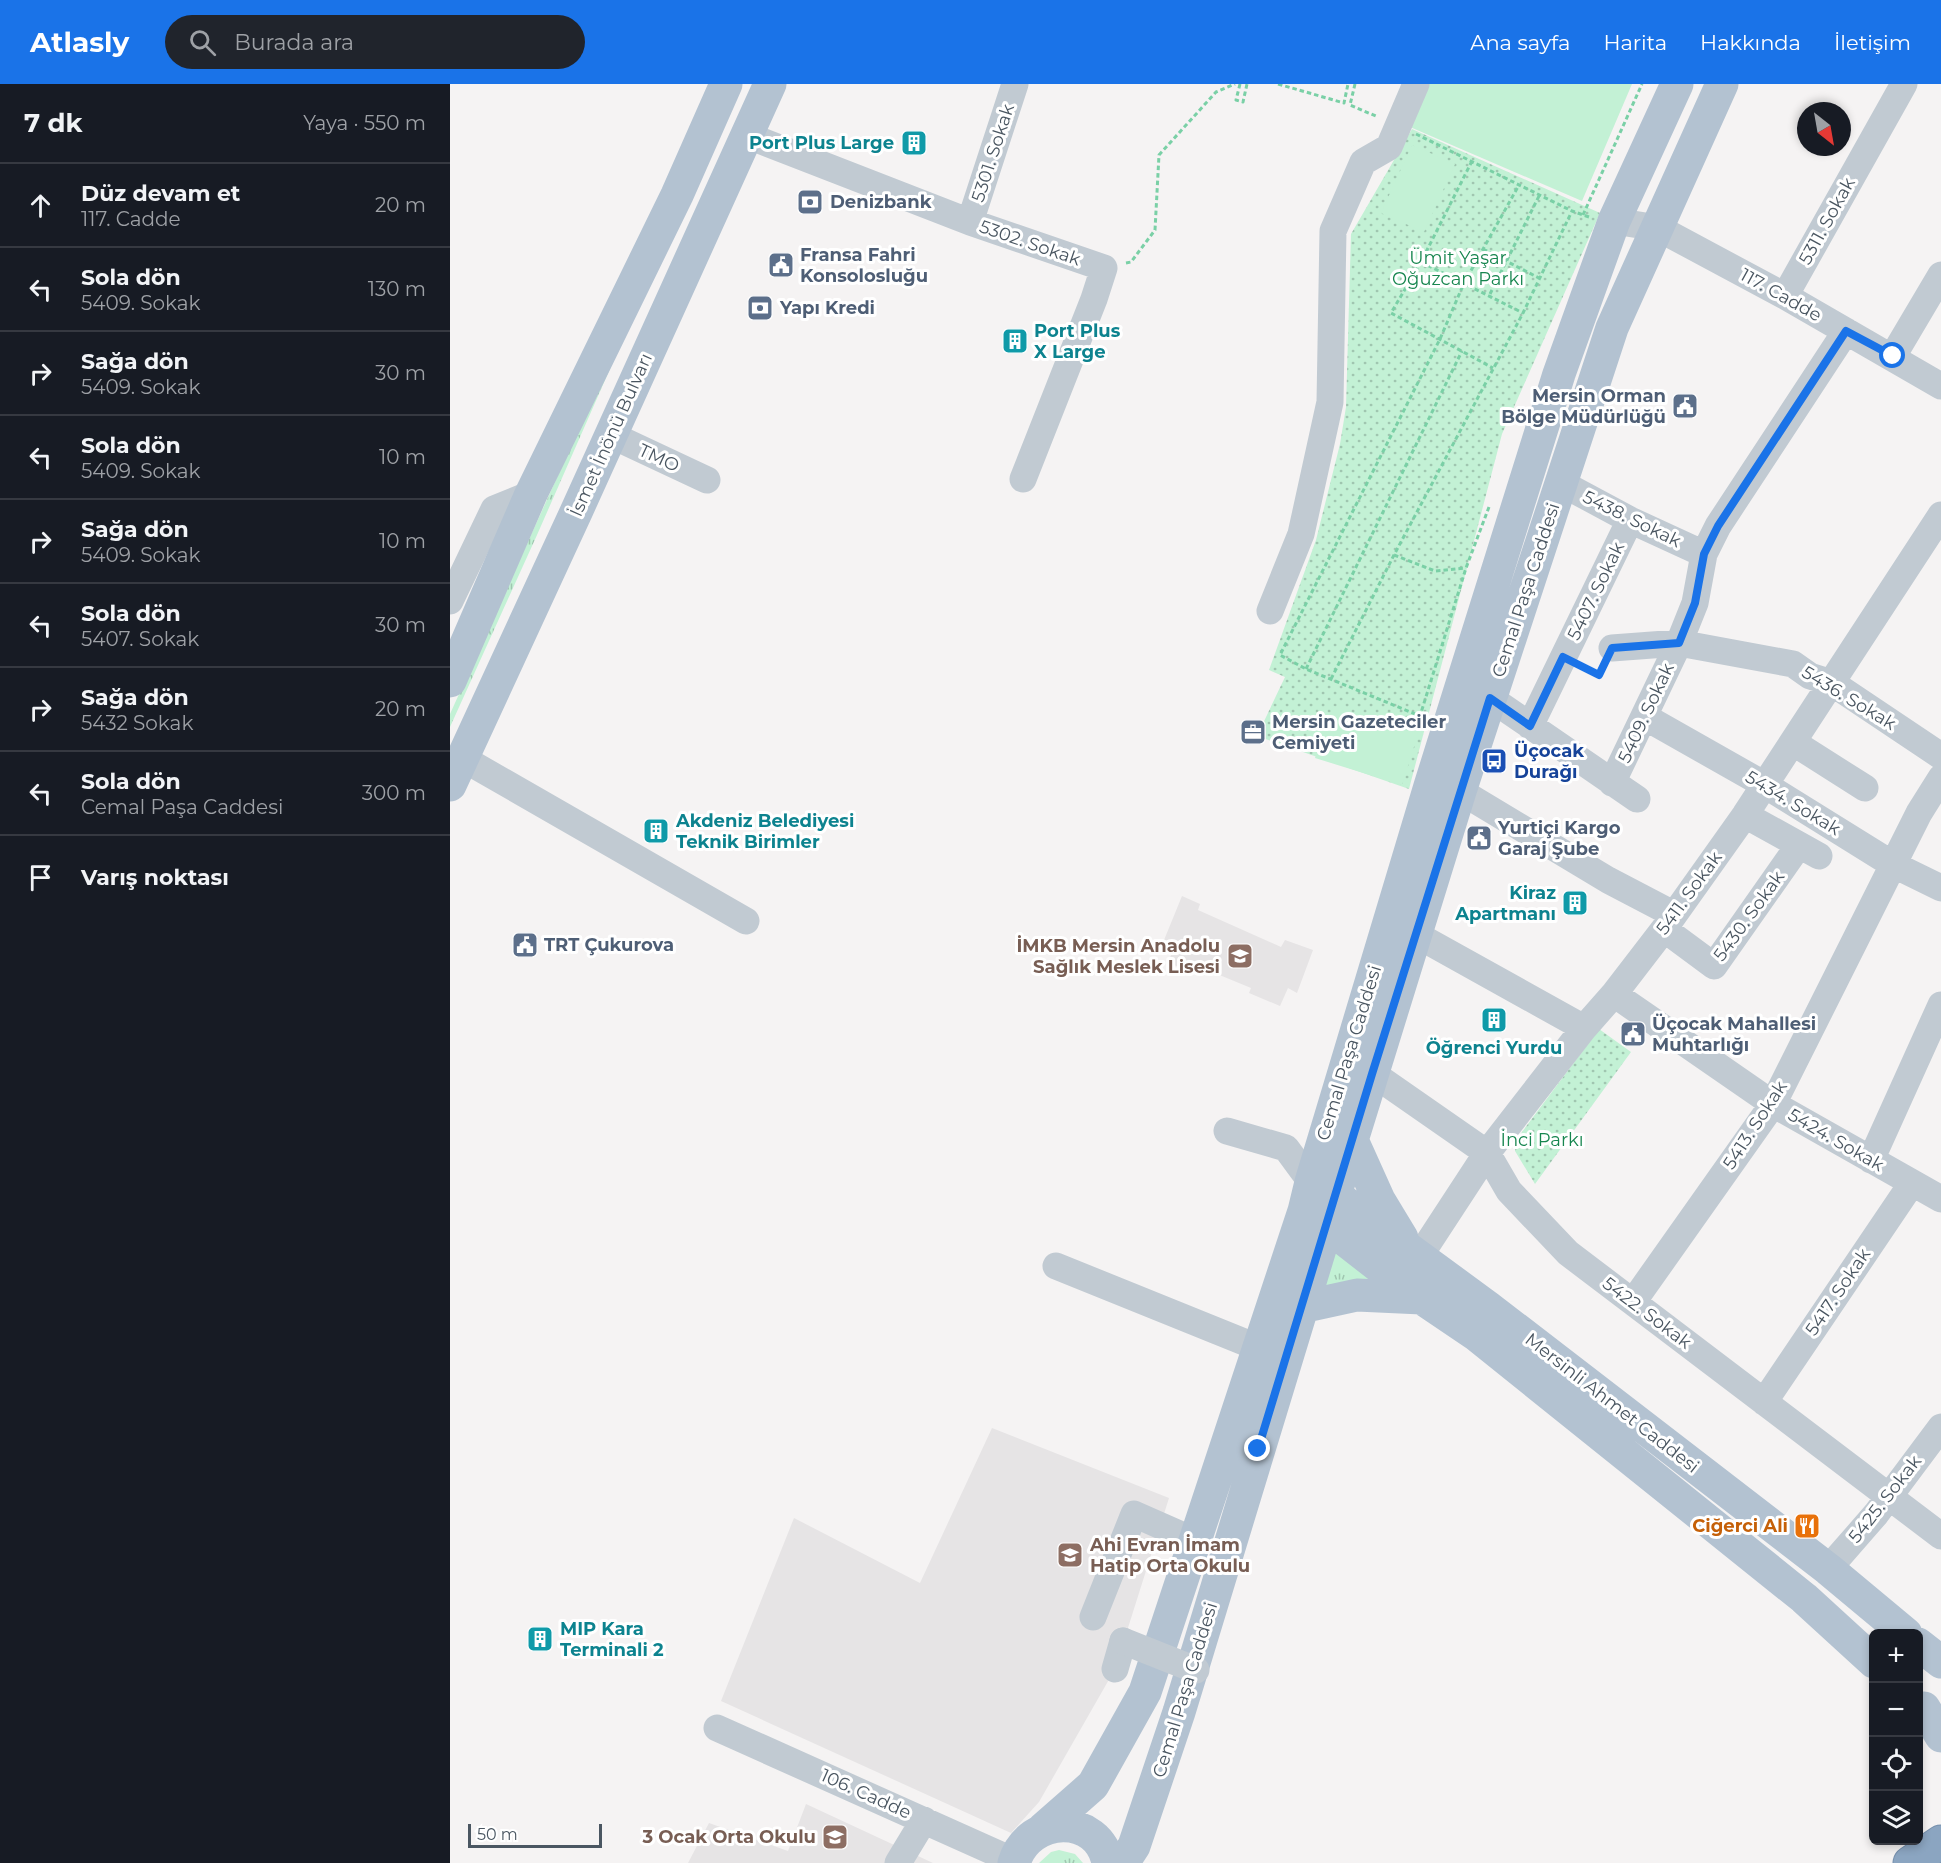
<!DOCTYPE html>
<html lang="tr">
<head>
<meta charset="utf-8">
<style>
	body { margin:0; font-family:Montserrat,sans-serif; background:#20242c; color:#f1f3f6 }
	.controls { position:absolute; right:18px; bottom:18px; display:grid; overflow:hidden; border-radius:9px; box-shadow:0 3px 9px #0003 }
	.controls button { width:54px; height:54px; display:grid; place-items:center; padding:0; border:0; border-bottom:2px solid #363941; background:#171b24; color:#f1f3f6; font:30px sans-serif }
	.compass { position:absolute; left:1347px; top:18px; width:54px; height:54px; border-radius:50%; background:#171b24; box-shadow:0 3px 9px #0003; rotate:149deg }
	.scale { position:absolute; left:18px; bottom:15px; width:134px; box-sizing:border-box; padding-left:6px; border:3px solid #4a5661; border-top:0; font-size:16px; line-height:21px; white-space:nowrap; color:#4a5661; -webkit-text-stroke:4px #fff; paint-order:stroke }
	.stop { position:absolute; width:18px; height:18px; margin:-14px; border:4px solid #1a73e8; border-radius:50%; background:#fff }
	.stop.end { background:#1a73e8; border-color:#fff; box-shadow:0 2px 6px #0008 }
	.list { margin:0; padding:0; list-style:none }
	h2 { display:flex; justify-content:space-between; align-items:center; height:78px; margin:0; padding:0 24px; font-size:26px }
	h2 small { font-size:20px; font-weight:400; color:#9ea1a6 }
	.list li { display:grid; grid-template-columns:39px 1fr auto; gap:18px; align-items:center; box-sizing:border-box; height:84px; padding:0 24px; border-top:2px solid #363941 }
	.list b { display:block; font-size:22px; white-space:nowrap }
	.list p { margin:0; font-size:20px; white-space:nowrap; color:#9ea1a6 }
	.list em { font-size:20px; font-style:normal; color:#9ea1a6 }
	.icon { flex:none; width:33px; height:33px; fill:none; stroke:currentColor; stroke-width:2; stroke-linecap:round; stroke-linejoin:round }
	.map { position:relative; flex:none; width:1491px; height:1779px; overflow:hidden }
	header { display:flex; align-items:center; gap:36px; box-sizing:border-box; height:84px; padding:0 30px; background:#1a73e8; color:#fff }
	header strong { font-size:28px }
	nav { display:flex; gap:33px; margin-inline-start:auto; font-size:21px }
	.search { width:420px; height:54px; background:#20242c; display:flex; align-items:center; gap:15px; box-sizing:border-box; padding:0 21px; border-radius:33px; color:#9ea1a6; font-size:22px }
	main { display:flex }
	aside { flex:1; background:#171b24 }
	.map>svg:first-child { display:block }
	.education { fill:#e6e4e5 }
	.grass { fill:url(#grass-tufts) }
	.park { fill:url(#park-dots) }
	.pitch { fill:#c3f1d5 }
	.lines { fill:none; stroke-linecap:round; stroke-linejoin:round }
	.highway-casing { stroke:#7690ad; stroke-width:35 }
	.path { stroke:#7ad0a6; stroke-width:3; stroke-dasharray:4.5 3; stroke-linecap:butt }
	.minor { stroke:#c1cad2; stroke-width:27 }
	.major { stroke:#b3c2d1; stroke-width:33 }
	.highway { stroke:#8ba5c1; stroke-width:33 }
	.minor-bridge { stroke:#c1cad2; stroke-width:27 }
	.route { stroke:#1a73e8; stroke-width:8 }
	.labels { text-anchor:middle; stroke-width:6; stroke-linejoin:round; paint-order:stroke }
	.culture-label { font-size:18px; font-weight:bold; fill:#0d838f; stroke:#fff; text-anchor:start }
	.street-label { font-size:18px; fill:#4a5661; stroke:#fff }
	.service-label { font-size:18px; font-weight:bold; fill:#4e5e75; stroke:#fff; text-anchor:start }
	.park-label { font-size:18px; fill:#17864f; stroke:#fff }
	.transit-label { font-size:18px; font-weight:bold; fill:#164399; stroke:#fff; text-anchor:start }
	.education-label { font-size:18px; font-weight:bold; fill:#785e54; stroke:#fff; text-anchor:end }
	.food-label { font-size:18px; font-weight:bold; fill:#c56008; stroke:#fff; text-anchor:end }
</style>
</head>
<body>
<header>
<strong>Atlasly</strong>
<div class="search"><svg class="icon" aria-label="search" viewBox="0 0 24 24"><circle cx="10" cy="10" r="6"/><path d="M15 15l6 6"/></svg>Burada ara</div>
<nav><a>Ana sayfa</a><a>Harita</a><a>Hakkında</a><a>İletişim</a></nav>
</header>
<main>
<aside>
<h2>7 dk<small>Yaya · 550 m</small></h2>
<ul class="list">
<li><svg class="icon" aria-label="ahead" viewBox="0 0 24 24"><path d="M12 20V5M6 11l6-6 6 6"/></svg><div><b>Düz devam et</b><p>117. Cadde</p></div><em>20 m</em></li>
<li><svg class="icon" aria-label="left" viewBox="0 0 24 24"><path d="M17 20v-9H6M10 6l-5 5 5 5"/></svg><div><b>Sola dön</b><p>5409. Sokak</p></div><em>130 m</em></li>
<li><svg class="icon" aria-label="right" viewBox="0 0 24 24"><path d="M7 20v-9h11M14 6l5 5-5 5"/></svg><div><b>Sağa dön</b><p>5409. Sokak</p></div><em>30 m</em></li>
<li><svg class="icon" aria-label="left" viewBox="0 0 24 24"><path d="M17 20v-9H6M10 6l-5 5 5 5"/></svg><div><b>Sola dön</b><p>5409. Sokak</p></div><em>10 m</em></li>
<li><svg class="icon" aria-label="right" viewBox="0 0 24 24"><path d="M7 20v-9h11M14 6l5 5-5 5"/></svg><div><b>Sağa dön</b><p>5409. Sokak</p></div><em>10 m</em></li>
<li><svg class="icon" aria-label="left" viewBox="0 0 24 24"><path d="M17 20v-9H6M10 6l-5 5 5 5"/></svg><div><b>Sola dön</b><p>5407. Sokak</p></div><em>30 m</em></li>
<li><svg class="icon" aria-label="right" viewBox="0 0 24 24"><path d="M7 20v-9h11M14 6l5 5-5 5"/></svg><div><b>Sağa dön</b><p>5432 Sokak</p></div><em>20 m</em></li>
<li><svg class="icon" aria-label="left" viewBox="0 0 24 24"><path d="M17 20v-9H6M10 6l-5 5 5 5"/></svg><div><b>Sola dön</b><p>Cemal Paşa Caddesi</p></div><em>300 m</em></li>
<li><svg class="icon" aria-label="arrive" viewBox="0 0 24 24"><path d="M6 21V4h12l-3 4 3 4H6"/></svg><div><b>Varış noktası</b></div></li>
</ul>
</aside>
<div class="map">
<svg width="1491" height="1779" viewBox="0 0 1491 1779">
	<defs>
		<pattern id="grass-tufts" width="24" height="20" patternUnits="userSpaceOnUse" patternTransform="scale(1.5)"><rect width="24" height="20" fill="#c3f1d5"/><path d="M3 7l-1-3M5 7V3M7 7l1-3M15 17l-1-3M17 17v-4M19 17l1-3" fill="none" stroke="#a0c6b0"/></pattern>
		<pattern id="park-dots" width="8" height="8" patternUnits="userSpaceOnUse" patternTransform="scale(1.5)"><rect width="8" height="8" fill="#c3f1d5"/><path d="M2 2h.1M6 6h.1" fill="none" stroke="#a0c6b0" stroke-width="1.8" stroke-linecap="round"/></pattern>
	</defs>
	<rect width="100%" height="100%" fill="#f5f3f3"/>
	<path class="education" d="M732,812L750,820L748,826L831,863L835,856L863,866L847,909L838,904L830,922L799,909L801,904L755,885L753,891L718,879L723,866L712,861Z
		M542,1344L719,1414L665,1585L589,1718L561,1749L271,1617L344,1434L470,1499Z
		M356,1720L483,1779H238L259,1739L338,1767Z"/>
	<path class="grass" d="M285,0L87,451L0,643V630Z
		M884,1158L951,1208L871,1204Z
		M609,1766L625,1770L633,1779H589L601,1768Z"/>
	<path class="park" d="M962,45L1150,129L1052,350L959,705L807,652L835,593L819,586L866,456L890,360L896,323L901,150Z
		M1149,945L1181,968L1085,1100L1065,1067L1066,1056Z"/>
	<path class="pitch" d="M979,0H1182L1132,117L960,43Z
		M962,61L1005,80L974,148L931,129Z
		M883,622L968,650L952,701L865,674Z"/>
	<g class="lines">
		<g class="highway-casing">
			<path id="highway" d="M1460,1779L1491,1758"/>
		</g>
		<path class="path" d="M790,0L786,16L793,18L797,0
			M828,0L894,19L898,0
			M905,0L900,21L928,33
			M966,50L1122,127L1139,133
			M1022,77L971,178L941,229L1043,284
			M1133,131L1192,0
			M1033,165L1089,194
			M971,178L1073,229
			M676,179L681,178L705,146L709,71L766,8L785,0
			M1040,210L1090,110
			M1039,423L1016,484L970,632L856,585L830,571L990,255L1014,199L1069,101
			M944,471L985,487L1016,484
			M1132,582L1149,591L1153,582
			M856,585L1012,267
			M881,595L944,471L1073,229L1122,127"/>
		<path class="minor" d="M296,51L520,138L654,184L644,215L573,395
			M1164,137L1208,144L1335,212L1491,302
			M520,138L565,0
			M1335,212L1454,0
			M1443,272L1491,191
			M161,351L257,396
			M1111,399L1180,436L1254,470
			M0,517L44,425L81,410
			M820,527L851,450L880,318L883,147L913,78L939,63L966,0
			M1162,564L1229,559L1343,580L1360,592L1382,599L1491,672
			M1040,614L1187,715
			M1195,633L1315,701L1442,780L1491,804
			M1080,642L1180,436
			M1344,659L1415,704
			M12,674L296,837
			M1162,699L1229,559L1245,519L1254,470L1268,442L1396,247
			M1010,707L1158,796L1223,830
			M1295,731L1369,772
			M1214,845L1264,882L1349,761
			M965,850L1134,944
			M1164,910L1323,1020L1491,1115
			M922,989L1037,1069L1059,1107L1118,1169L1491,1452
			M777,1047L836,1064L861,1098
			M1421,1076L1491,921
			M969,1173L1037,1069L1134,944L1164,910L1214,845L1295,731L1491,431
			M606,1182L809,1264
			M1183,1218L1323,1020L1469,729L1491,694
			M1314,1318L1462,1099
			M1378,1485L1426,1430L1491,1343
			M643,1533L684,1430L745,1457
			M665,1585L673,1557
			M267,1644L564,1777
			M448,1779L474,1736"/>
		<path class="major" d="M0,597L81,410L227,111L276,0
			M0,701L127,426L320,0
			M902,1056L929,1116L952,1154
			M867,1102L885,1111L1039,1224L1378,1485L1456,1550
			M860,1131L877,1142L954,1202L1025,1250L1354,1514L1424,1578
			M852,1223L907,1211L972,1214
			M1468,1560L1491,1578
			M1474,1624L1491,1652
			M593,1745L643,1701L695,1608L854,1127L861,1098L980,702L1109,290L1164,137L1227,0
			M564,1779C579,1730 649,1729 658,1779
			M673,1779L684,1762L729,1628L877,1142L885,1111L1010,707L1162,244L1272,0"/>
		<use href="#highway" class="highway"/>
		<path class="minor-bridge" d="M673,1557L746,1586"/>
	</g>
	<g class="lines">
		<path class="route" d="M808,1365L922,990L1040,614L1080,642L1113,573L1149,591L1162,564L1229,559L1245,519L1254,470L1268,442L1396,247L1443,272"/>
	</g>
	<defs>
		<g id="building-square" transform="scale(1.35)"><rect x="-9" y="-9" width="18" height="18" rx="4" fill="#0f9aa8" stroke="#fff"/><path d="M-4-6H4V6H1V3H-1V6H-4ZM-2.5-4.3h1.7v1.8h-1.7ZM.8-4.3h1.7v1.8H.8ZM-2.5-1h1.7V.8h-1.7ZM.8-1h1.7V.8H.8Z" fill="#fff"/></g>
		<g id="bank-square" transform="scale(1.35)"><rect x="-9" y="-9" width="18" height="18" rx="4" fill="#5c6f8a" stroke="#fff"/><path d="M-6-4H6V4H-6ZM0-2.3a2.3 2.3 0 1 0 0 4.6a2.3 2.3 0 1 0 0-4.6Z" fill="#fff"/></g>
		<g id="civic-square" transform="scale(1.35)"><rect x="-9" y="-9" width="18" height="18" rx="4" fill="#5c6f8a" stroke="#fff"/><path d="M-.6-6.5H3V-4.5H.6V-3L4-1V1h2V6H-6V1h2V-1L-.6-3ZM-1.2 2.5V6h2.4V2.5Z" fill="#fff"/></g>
		<g id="office-square" transform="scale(1.35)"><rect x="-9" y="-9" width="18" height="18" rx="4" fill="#5c6f8a" stroke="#fff"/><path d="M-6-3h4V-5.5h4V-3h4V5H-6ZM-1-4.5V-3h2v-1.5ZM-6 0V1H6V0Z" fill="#fff"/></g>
		<g id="bus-square" transform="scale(1.35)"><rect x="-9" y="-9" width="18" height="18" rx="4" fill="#1a4fb4" stroke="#fff"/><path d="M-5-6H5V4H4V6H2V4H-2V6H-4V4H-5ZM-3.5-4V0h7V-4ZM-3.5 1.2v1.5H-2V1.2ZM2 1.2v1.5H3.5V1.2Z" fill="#fff"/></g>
		<g id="school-square" transform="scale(1.35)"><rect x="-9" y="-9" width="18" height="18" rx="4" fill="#8d6e63" stroke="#fff"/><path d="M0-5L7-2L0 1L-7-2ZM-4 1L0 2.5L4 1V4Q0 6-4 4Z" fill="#fff"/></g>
		<g id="restaurant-square" transform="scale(1.35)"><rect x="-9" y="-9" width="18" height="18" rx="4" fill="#e8710a" stroke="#fff"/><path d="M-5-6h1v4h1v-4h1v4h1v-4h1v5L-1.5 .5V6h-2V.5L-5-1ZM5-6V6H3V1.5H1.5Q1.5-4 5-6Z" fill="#fff"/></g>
	</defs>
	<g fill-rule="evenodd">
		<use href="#building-square" x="464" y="59"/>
		<use href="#bank-square" x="360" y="118"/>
		<use href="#civic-square" x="331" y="181"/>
		<use href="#bank-square" x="310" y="224"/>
		<use href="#building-square" x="565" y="257"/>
		<use href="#civic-square" x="1235" y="322"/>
		<use href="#office-square" x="803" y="648"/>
		<use href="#bus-square" x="1044" y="677"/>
		<use href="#building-square" x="206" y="747"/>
		<use href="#civic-square" x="1029" y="754"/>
		<use href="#building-square" x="1125" y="819"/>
		<use href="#civic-square" x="75" y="861"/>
		<use href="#school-square" x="790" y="872"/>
		<use href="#building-square" x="1044" y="936"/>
		<use href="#civic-square" x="1183" y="950"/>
		<use href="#restaurant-square" x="1357" y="1442"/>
		<use href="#school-square" x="620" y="1471"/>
		<use href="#building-square" x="90" y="1555"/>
		<use href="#school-square" x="385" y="1753"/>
	</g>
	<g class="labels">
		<g class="culture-label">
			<text x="444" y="65" text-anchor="end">Port Plus Large</text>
			<text x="584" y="253">Port Plus<tspan x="584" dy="21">X Large</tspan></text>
			<text x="226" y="743">Akdeniz Belediyesi<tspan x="226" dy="21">Teknik Birimler</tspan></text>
			<text x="1106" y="815" text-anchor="end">Kiraz<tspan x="1106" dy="21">Apartmanı</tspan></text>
			<text x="1044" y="970" text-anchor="middle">Öğrenci Yurdu</text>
			<text x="110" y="1551">MIP Kara<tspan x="110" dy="21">Terminali 2</tspan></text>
		</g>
		<g class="street-label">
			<text transform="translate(543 69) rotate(-72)" y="6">5301. Sokak</text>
			<text transform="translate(1377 137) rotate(-61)" y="6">5311. Sokak</text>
			<text transform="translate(580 159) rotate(19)" y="6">5302. Sokak</text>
			<text transform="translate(1331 211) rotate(29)" y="6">117. Cadde</text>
			<text transform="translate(161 351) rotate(-66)" y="6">İsmet İnönü Bulvarı</text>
			<text transform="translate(209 374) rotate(25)" y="6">TMO</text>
			<text transform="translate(1182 435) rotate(26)" y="6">5438. Sokak</text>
			<text transform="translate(1076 506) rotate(-72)" y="6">Cemal Paşa Caddesi</text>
			<text transform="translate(1146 507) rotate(-64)" y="6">5407. Sokak</text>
			<text transform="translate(1399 614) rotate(31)" y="6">5436. Sokak</text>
			<text transform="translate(1196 629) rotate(-65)" y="6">5409. Sokak</text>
			<text transform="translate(1343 719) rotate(31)" y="6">5434. Sokak</text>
			<text transform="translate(1239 809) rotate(-54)" y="6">5411. Sokak</text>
			<text transform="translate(1299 832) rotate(-54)" y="6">5430. Sokak</text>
			<text transform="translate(899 969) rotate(-73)" y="6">Cemal Paşa Caddesi</text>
			<text transform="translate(1305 1041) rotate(-57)" y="6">5413. Sokak</text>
			<text transform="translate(1386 1056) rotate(30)" y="6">5424. Sokak</text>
			<text transform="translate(1388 1208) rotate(-56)" y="6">5417. Sokak</text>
			<text transform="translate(1197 1229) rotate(37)" y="6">5422. Sokak</text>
			<text transform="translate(1162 1319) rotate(38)" y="6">Mersinli Ahmet Caddesi</text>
			<text transform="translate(1435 1415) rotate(-52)" y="6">5425. Sokak</text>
			<text transform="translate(735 1606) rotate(-73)" y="6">Cemal Paşa Caddesi</text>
			<text transform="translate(416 1710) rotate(24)" y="6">106. Cadde</text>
		</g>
		<g class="service-label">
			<text x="380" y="124">Denizbank</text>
			<text x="350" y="177">Fransa Fahri<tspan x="350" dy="21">Konsolosluğu</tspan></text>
			<text x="330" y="230">Yapı Kredi</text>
			<text x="1216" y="318" text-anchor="end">Mersin Orman<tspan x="1216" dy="21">Bölge Müdürlüğü</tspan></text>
			<text x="822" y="644">Mersin Gazeteciler<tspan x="822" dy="21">Cemiyeti</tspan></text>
			<text x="1048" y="750">Yurtiçi Kargo<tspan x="1048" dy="21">Garaj Şube</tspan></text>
			<text x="94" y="867">TRT Çukurova</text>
			<text x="1202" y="946">Üçocak Mahallesi<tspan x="1202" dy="21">Muhtarlığı</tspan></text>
		</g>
		<g class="park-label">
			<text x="1008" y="180">Ümit Yaşar<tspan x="1008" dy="21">Oğuzcan Parkı</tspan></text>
			<text x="1092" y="1062">İnci Parkı</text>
		</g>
		<g class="transit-label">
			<text x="1064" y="673">Üçocak<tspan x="1064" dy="21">Durağı</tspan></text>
		</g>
		<g class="education-label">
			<text x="770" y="868">İMKB Mersin Anadolu<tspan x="770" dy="21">Sağlık Meslek Lisesi</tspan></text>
			<text x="640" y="1467" text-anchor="start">Ahi Evran İmam<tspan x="640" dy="21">Hatip Orta Okulu</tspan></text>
			<text x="366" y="1759">3 Ocak Orta Okulu</text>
		</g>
		<g class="food-label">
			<text x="1338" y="1448">Ciğerci Ali</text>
		</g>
	</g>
</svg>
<div class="controls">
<button>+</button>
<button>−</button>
<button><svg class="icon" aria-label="locate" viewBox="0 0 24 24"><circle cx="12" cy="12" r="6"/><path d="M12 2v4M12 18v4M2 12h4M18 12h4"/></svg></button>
<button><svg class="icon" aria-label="layers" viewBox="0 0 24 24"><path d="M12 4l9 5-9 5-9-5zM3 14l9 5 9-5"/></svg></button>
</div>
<svg class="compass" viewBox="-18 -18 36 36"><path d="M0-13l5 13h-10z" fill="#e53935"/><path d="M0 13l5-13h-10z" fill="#9ea1a6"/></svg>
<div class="scale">50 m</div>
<div class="stop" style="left:1443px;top:272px"></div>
<div class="stop end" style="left:808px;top:1365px"></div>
</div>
</main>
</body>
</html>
